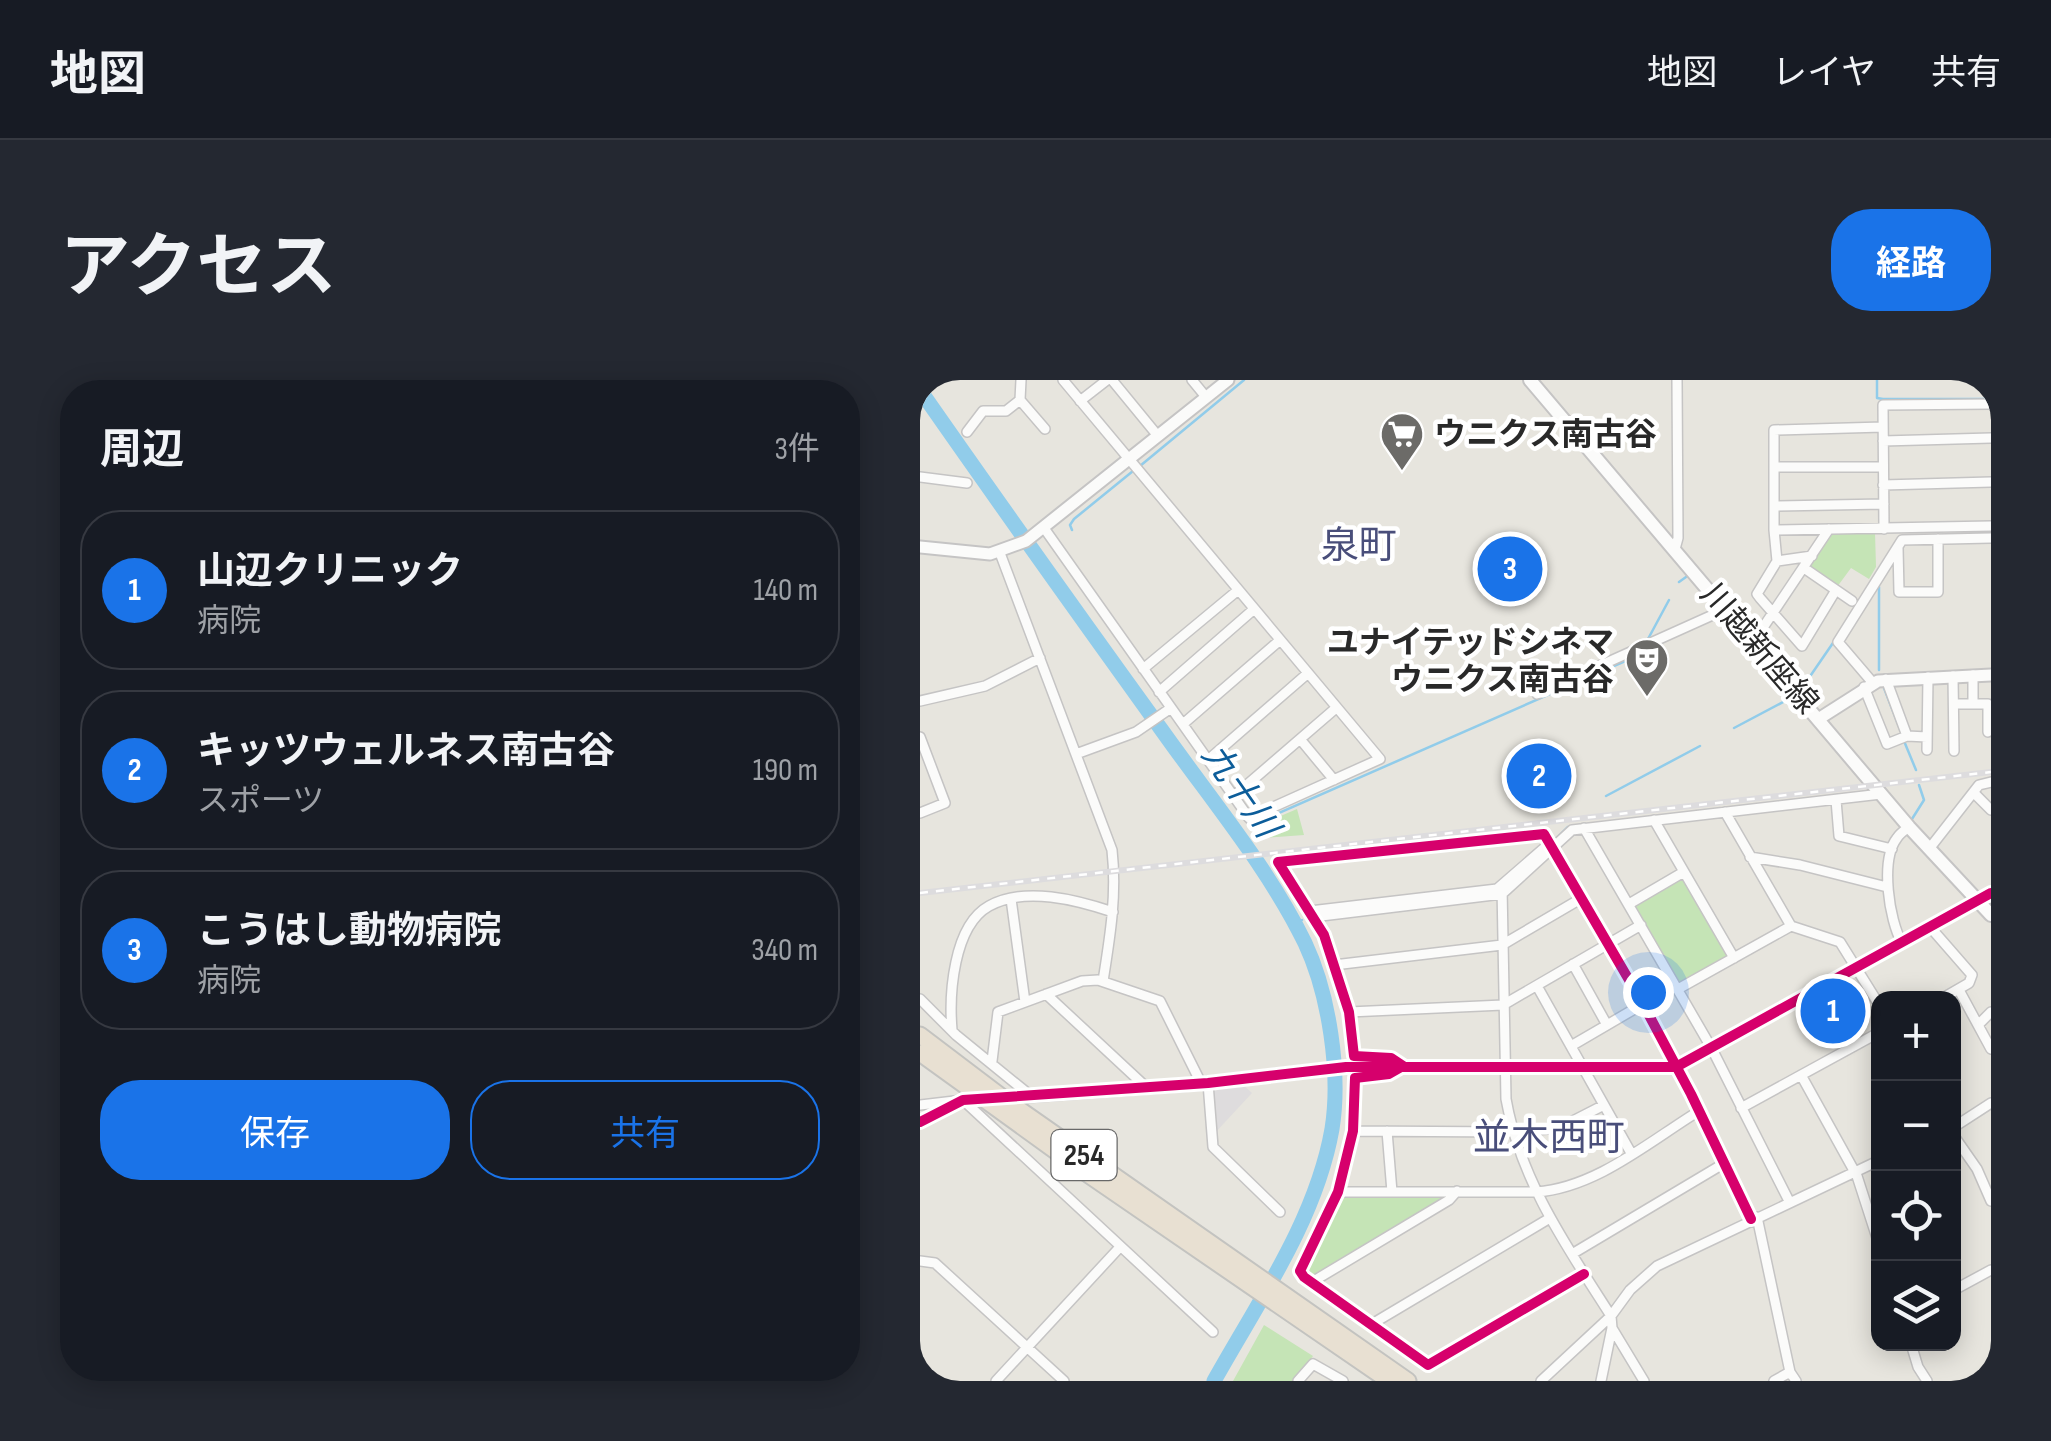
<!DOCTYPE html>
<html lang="ja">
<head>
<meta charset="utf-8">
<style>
	body { margin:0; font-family:"Sofia Sans Condensed","Noto Sans JP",sans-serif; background:#242831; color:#f1f3f6 }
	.controls { position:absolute; right:30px; bottom:30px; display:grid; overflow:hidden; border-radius:20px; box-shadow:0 5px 25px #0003 }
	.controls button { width:90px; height:90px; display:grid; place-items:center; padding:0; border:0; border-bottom:2px solid #363941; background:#171b24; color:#f1f3f6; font:50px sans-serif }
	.you { position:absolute; left:728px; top:612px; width:35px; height:35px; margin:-25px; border:8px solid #fff; border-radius:50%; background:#1a73e8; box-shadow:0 0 0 15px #1a73e833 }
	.badge { display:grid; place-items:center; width:65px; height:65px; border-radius:50%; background:#1a73e8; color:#fff; font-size:32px; font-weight:700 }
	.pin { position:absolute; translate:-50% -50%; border:5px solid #fff; box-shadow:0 2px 10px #0006 }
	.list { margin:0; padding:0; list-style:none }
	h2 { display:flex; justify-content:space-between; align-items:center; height:130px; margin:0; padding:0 40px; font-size:42px }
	h2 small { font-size:32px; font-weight:400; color:#9ea1a6 }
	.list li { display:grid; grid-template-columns:65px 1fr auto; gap:30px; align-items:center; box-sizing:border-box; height:160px; margin:0 20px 20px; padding:0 20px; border:2px solid #363941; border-radius:40px }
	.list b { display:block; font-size:38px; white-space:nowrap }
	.list p { margin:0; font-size:32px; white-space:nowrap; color:#9ea1a6 }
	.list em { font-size:32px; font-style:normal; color:#9ea1a6 }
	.actions { display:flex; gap:20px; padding:30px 40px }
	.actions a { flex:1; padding:22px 0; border:2px solid #1a73e8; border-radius:40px; text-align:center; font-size:35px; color:#1a73e8 }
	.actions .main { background:#1a73e8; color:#fff }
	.icon { flex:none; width:55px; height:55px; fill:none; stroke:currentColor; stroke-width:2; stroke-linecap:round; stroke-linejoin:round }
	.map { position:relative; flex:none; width:1071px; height:1001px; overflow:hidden; border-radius:40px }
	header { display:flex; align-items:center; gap:60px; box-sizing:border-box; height:140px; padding:0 50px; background:#171b24; border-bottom:2px solid #363941 }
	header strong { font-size:48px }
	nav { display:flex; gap:55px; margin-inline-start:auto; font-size:35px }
	.intro { display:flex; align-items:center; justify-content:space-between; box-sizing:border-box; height:240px; padding:0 60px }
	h1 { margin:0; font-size:70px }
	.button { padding:25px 45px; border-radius:40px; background:#1a73e8; color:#fff; font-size:35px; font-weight:700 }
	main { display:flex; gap:60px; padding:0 60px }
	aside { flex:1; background:#171b24; border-radius:40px; box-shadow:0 5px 25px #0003 }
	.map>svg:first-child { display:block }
	.industrial { fill:#dedcdd }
	.green { fill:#c5e4b6 }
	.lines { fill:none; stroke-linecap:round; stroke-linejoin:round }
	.stream { stroke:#91ccea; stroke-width:2.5 }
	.river { stroke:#91ccea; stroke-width:15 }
	.minor-casing { stroke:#c5c4c4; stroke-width:12 }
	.tertiary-casing { stroke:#c5c4c4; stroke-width:15 }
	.secondary-casing { stroke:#c5c4c4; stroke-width:16 }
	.trunk-casing { stroke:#c3c3c0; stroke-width:19 }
	.minor { stroke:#fbfbfa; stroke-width:9 }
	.tertiary { stroke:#fbfbfa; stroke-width:11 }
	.secondary { stroke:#fbfbfa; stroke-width:12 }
	.trunk { stroke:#e8e0d2; stroke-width:15 }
	.rail-casing { stroke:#dddcde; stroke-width:6 }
	.rail { stroke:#fff; stroke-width:2.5; stroke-dasharray:8; stroke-linecap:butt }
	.cycleway-casing { stroke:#fff; stroke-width:16 }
	.cycleway { stroke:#d6006c; stroke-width:10 }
	.labels { text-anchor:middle; stroke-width:9; stroke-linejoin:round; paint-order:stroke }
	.shield { fill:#fff; stroke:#696969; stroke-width:2.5 }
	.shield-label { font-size:30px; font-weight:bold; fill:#292929 }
	.poi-label { font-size:32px; font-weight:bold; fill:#292929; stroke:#fff; text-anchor:start }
	.street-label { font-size:32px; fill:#292929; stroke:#fff }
	.water-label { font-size:35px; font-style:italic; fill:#0c5d9a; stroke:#fff }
	.quarter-label { font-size:38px; fill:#494e7a; stroke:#fff }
</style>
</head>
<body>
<header>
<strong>地図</strong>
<nav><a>地図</a><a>レイヤ</a><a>共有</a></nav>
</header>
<div class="intro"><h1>アクセス</h1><a class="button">経路</a></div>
<main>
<aside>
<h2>周辺<small>3件</small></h2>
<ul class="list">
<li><span class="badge">1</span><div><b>山辺クリニック</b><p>病院</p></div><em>140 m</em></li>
<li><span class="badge">2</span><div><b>キッツウェルネス南古谷</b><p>スポーツ</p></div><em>190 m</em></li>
<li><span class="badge">3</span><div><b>こうはし動物病院</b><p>病院</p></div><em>340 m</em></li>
</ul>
<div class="actions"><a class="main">保存</a><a>共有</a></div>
</aside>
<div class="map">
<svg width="1071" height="1001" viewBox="0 0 1071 1001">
	<rect width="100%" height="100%" fill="#e7e5de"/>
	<path class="industrial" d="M323,705L332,713L293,755V711Z"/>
	<path class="green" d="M914,152H955L956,187L949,199L931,188L917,207L891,190L890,186Z
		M377,429L384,455L345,458L337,446Z
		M759,499L763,500L806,575V578L762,603L758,602L715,528V525Z
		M421,817H520L521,822L390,897L385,891Z
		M344,945L393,976L374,1001H313Z"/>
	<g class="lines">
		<path class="stream" d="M957,0V18L963,19H1071
			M220,86L324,0
			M152,150L150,145L154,139L213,91
			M759,202L766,197
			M959,207V290
			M728,259L749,220
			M882,308L915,260
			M964,308L980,349
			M814,348L867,320
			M984,361L996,390
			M686,416L780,366
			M992,439L1004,420L999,405
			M336,443L719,275
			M639,456L648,447
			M374,544L382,540"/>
		<path class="river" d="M0,10C81,126 163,241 246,356C293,422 349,489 385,563C409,614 421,693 412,749C396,840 338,922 294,1001"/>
		<g class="minor-casing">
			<path id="minor" d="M101,0L100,20L125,49
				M192,0L238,56
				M272,0L286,17
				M160,21L187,0
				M963,47L854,50V150L1071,146
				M47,52L63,31H86L100,20
				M963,61L1071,58
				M854,87H963
				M0,97L47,103
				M963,105L1071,102
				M854,126L964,124
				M124,148L329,438L460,379L143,0
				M964,149L963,25L1071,24
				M854,150L857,181
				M978,168L979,212H1018V159
				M755,169L758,158L757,0
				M80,173L192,470C197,515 190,557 183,601
				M892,176L857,181L837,214L840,218L882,266L916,210
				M884,188L932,221
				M834,261L909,149
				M223,289L317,211
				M1053,295V324
				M1033,296L1034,371
				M966,299L987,356
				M953,303L918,262L982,160L1071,158
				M944,307L967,364L987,356L1007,357
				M239,312L333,230
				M617,314L806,229
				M0,321L65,306L120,278
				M1034,324H1068V352
				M263,344L359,261
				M0,357L25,423L0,433
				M380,359L414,400
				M1007,370L1008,297
				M156,374L216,352L251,328
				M288,380L387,294
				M1054,413L1071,430
				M314,416L416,328
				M916,420L919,456L972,469
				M805,432L871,546L920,562L958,623
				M734,440L814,578
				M664,448L792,669L869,821
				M1009,469L1059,405L1071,402
				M830,477L880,485L967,507
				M582,507L586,719C600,800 647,867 691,936L692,948L724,1001
				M91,519L105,622
				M709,524L762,493
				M390,531L577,509L630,463
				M393,537L582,514L652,450L961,414
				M1011,548L1052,595L1049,603L1023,618
				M982,563C969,540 960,480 977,458C980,453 985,450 989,447
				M653,584L687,645
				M414,585L582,565L662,518
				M617,606L711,773
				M758,609L871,546
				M1039,610L1071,669
				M126,614L226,707
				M0,619L36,655L111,716
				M429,632L583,625L721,545
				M1058,645L1071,632
				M32,650C29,615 33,546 69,526C105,506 157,520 193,532
				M651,666L723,624
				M72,681L78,632L162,601L178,600L240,621L281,703
				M881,695L937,796L958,861
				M288,703L293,767L360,832
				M0,725L43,720L293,952
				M821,728L958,653
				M0,742L36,723
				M1034,747L1071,723
				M433,751L591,752L639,748L684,725
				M467,751L472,812
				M1034,756L1057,789L1071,821
				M418,812H616C676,808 730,761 779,731
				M837,837L870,992L876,1001
				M652,874L803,784
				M0,881L15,883L144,1001
				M664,894L508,985L384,897L380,891L418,812L433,751L435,698L469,694L483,686L471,678L434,676L429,632L404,555L358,482L624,454L723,624L771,714L831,839
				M392,902L529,820L537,811
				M1034,910L1071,890
				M452,944L630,838
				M991,964L998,987L1007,1001
				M76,1001L200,867
				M378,1001L393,984L423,1001
				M621,1001L691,936L710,910L737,886L958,781
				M681,1001L692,948
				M854,1001L870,992
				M1062,1001L1071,991"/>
		</g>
		<g class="tertiary-casing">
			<path id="tertiary" d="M0,167L70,174L106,161L308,0
				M900,338L958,301L1071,295
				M82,718L288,703L426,687H756L1071,513"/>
		</g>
		<g class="secondary-casing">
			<path id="secondary" d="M610,0L989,447L1071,535"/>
		</g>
		<g class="trunk-casing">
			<path id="trunk" d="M0,655L83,718L488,1001
				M0,673L166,793L469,1001"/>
		</g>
		<use href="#minor" class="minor"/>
		<use href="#tertiary" class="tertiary"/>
		<use href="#secondary" class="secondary"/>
		<use href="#trunk" class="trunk"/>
		<g class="rail-casing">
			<path id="rail" d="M0,513L1071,392"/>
		</g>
		<use href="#rail" class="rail"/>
		<g class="cycleway-casing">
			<path id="cycleway" d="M0,742L43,720L288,703L426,687H756L1071,513
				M664,894L508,985L384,897L380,891L418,812L433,751L435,698L469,694L483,686L471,678L434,676L429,632L404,555L358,482L624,454L723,624L771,714L831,839"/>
		</g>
		<use href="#cycleway" class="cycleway"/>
	</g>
	<defs>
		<g id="supermarket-pin" transform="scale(2.25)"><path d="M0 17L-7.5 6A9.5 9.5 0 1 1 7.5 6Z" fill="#6c6b68" stroke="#fff"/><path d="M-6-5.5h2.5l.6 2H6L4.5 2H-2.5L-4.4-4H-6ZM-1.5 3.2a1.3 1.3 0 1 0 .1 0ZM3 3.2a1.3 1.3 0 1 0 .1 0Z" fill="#fff"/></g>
		<g id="theatre-pin" transform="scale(2.25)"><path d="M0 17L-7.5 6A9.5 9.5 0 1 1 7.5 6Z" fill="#6c6b68" stroke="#fff"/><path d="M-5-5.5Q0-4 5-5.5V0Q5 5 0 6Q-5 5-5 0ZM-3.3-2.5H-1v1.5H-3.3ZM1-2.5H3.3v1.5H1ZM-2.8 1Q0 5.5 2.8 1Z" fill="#fff"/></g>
	</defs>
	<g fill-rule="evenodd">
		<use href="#supermarket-pin" x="482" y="54"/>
		<use href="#theatre-pin" x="727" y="280"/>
	</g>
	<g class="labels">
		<rect class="shield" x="131.5" y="750" width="65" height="50" rx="8"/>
		<g class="shield-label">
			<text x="164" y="785">254</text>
		</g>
		<g class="poi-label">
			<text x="514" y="65">ウニクス南古谷</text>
			<text x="694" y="273" text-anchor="end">ユナイテッドシネマ<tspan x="694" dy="37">ウニクス南古谷</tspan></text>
		</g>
		<g class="street-label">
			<text transform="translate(840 268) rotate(49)" y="11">川越新座線</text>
		</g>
		<g class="water-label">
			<text transform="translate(321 410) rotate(55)" y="12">九十川</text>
		</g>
		<g class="quarter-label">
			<text x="439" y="178">泉町</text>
			<text x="629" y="770">並木西町</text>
		</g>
	</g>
</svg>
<div class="controls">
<button>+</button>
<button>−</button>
<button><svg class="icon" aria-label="locate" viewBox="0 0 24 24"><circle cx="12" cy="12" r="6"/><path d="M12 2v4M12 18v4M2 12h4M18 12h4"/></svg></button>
<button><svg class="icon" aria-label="layers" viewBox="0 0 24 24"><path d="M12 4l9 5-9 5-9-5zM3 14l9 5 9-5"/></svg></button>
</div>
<div class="you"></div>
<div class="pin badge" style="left:913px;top:631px">1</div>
<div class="pin badge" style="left:619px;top:396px">2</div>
<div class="pin badge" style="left:590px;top:189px">3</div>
</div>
</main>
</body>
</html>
